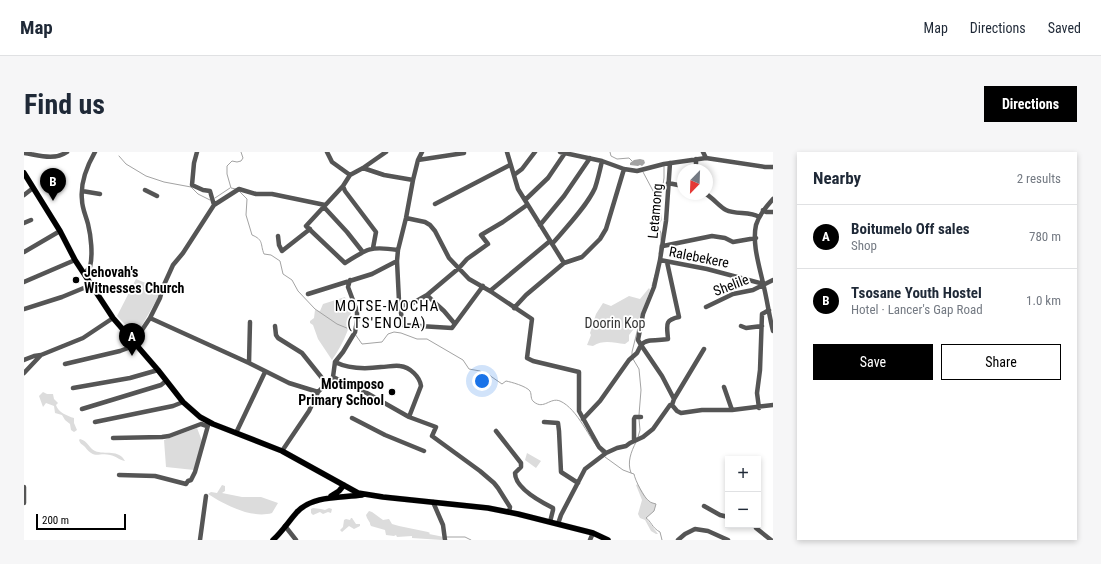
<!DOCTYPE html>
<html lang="en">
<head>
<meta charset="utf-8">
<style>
	body { margin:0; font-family:"Roboto Condensed",sans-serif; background:#f6f6f7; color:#1f2937 }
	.controls { position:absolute; right:12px; bottom:12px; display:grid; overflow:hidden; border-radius:0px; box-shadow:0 2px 6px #0003 }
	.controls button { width:36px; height:36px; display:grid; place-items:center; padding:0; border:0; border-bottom:1px solid #e0e1e3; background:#fff; color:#1f2937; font:20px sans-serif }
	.compass { position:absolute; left:653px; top:12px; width:36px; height:36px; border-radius:50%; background:#fff; box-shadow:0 2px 6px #0003; rotate:203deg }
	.scale { position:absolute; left:12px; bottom:10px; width:90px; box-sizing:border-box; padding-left:4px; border:2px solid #000; border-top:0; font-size:11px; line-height:14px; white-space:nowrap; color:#000; -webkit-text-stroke:3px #fff; paint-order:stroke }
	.you { position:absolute; left:458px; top:229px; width:14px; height:14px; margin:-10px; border:3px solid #fff; border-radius:50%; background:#1a73e8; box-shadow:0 0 0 6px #1a73e833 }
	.badge { display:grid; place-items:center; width:26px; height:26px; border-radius:50%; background:#000; color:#fff; font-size:13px; font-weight:700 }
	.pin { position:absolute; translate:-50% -33px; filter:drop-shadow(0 1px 2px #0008) }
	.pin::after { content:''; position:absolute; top:21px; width:14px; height:12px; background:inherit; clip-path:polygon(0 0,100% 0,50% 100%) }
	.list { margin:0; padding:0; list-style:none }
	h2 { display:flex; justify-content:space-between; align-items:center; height:52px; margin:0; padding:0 16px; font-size:17px }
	h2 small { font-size:13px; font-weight:400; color:#747a83 }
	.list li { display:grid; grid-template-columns:26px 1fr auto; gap:12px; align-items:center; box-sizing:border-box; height:64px; padding:0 16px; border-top:1px solid #e0e1e3 }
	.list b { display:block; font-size:15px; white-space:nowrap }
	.list p { margin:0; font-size:13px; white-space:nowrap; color:#747a83 }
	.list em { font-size:13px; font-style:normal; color:#747a83 }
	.actions { display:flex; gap:8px; padding:12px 16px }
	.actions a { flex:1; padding:9px 0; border:1px solid #000; border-radius:0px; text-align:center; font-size:14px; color:#000 }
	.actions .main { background:#000; color:#fff }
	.map { position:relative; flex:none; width:749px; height:388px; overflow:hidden; border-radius:0px }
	header { display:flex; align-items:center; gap:24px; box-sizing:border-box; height:56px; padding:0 20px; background:#fff; border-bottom:1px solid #e0e1e3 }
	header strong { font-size:19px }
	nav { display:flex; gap:22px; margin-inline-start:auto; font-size:14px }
	.intro { display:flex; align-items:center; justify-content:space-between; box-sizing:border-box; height:96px; padding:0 24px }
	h1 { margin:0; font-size:28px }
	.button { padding:10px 18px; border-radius:0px; background:#000; color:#fff; font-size:14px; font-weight:700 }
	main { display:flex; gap:24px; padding:0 24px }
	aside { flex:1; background:#fff; border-radius:0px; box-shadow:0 2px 6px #0003 }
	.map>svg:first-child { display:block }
	.green { fill:#dcdcdc }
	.water { fill:#a3a3a3 }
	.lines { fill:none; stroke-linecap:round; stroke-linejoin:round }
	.stream { stroke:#a3a3a3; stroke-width:1 }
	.major-casing { stroke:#dbdbdb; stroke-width:6 }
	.minor { stroke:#555; stroke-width:4.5 }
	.major { stroke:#000; stroke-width:5.5 }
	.poi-dot { fill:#000; stroke:#fff; stroke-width:1.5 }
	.labels { text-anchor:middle; stroke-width:3.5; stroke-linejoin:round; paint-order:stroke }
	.street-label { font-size:14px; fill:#000; stroke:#fff }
	.poi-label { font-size:14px; font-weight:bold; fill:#000; stroke:#fff; text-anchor:start }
	.park-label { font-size:14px; fill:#333; stroke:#fff }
	.neighbourhood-label { font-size:15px; letter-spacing:1px; fill:#000; stroke:#fff }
</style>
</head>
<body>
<header>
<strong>Map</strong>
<nav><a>Map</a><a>Directions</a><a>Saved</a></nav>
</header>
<div class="intro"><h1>Find us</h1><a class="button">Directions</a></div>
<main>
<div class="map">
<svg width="749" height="388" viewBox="0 0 749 388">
	<rect width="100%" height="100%" fill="#fff"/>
	<path class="green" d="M112,127L136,137L137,140L112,184L93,164Z
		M625,136L626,138L613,173L605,183V189L601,192C590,191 580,187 569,194L563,193L567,183L566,181L572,162L579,151L587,154L605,144L616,147Z
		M321,145C323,150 326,156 327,160C328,175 316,197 308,208L294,187L289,173L286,171V169L290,166L291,158L296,159L299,152Z
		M19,240L23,242H29L30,247L34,251L32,253C34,260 43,264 50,266V271L53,278L50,280L47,278L46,272L41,268L38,263L31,261L30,254L22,251L19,255L15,244Z
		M173,276L178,289L170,318L142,315L140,288Z
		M56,287C64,289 65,296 71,299C81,303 95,297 101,309C95,308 92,304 86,303C74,300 71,308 61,295C58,292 56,292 55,288Z
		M503,301L517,309L512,316L501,308Z
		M614,332L624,349L632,352L630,359L622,366L634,382H632L627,379L621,368L616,366L614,362L618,348L612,333Z
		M198,333L201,334V339L198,341L218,345H237L254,351L248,361C228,367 201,353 184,342L187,340L193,341Z
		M289,356L297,357L301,358L305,356L308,357L307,361L304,360L299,362L296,360L289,363L287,361V357Z
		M345,359L348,360L359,368L365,367L368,372L375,374L404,380L406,381L405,382L420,385L418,388L388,386V384L373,385L372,383L370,384L362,383L361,378L347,374L346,372V371L343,366L342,363Z
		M327,366H328L332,372H336V374L330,377L325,374L318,380L316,378L319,375L320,368L322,367L326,368Z"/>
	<path class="water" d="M616,7L620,8L621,11L618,14L616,13L614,14L606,13V11L610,8Z"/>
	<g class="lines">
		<path class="stream" d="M586,0L587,4L593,7L605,6L608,9
			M95,4L102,12L122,24L140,30L167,35L174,42L186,48
			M619,20L636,52
			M212,37L207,36L203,22V14L208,9L213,10L217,9L219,6L217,0
			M215,39L223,47L222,63L228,83C240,88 236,92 240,102L247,103L256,109L259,122L268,128L274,139L291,157L313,172L330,179
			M191,46L206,36
			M637,88V81L634,75L637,68L636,52L640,26V14
			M635,102L636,93
			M628,134L631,123
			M331,182L338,192L358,190L364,182L370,180L377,181L393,187H403L439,208L445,217L456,219L460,222L465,223L478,232L482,229C487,230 502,234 506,239C508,243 506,247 510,250C520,258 526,245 536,249C554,257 565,287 578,301
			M608,204V200L615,172
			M609,207L615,217L617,238L615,263
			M614,285L616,278L615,267
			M612,290C607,300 603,310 607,321L610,322C611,328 620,346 625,349C627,351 629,351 632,352L630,359L622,366C627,369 628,376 636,380L638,388
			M581,305L599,318L607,321
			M422,385H441L447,388"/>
		<g class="major-casing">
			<path id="major" d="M0,21L36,79L51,108L89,166L134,218L159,250L176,265L189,272L258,299L334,341L359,345L464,356L494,362L569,381L584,388
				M307,344L315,339L320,333
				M249,388C258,380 265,369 273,360C289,343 317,346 338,343"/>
		</g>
		<path class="minor" d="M173,0L170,11L168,33L179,38L186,39L190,53
			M303,0L308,10L326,23
			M362,0L339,16L326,23L319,34L282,74L321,111C344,96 347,94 374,98
			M398,0L394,8L389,28L382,66L374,98L373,109L375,149L379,173L428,176L459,134
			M483,0L494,37L540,111
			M536,0L578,9L600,17L613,19L640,12L682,6L741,15H749
			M679,0L682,6
			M0,1C14,3 30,9 43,0
			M394,8L440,1
			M339,16L360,23L389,28
			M672,18V7
			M490,23L498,17L511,0
			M644,31L659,34
			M319,34L321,39L352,80L349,96
			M121,38L133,44
			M58,39L76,42
			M682,42C689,46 696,55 702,58C712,63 726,59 735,65
			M0,43L9,36
			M749,47C742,55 735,63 732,73C728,91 735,113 739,131C743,147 745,163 749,179
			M501,48L524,26L541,1
			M411,52L486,13
			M299,54L323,80L338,99
			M739,58L742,60H749
			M382,66L401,70L406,73L411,79L425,106L445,127L466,139L508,167L503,206L509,209L555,220V259L575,295L582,301
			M0,71L7,68
			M516,73L540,44L566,6
			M254,84L255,93L258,99L286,77
			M528,92C541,77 563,54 571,36C574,27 576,18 578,9
			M639,94L688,84L701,86L709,90L732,86
			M0,100L36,79
			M636,108L642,69L646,11
			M643,110L655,165C640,168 643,173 644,187C635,189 623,186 617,193L638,224L650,247L648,253L653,259L657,261L678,258H708L749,253
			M60,122L66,115C69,103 67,84 64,72C62,64 58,56 58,48C56,31 63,14 71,0
			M0,130L51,108
			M466,139L526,89
			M284,142L348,122L373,109
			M403,143L410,150L420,159L431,172
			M376,154L389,151L403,143L435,116L443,107L464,92L457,83L479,70L503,53
			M682,155L709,142L729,138L749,128
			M490,156L502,143L540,111L558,105L576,87L582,77L600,17
			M0,157L38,145L67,133
			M126,166L225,211L265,231L294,240
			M251,174L252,183L254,186L278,201L302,231
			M717,174L722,176L738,174
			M110,190L126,166L136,146L139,135L149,113L159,101L190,53L215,37L232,42H248L301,53
			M0,208L10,204L17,203
			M311,210C325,217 342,217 357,215C363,215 370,213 376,214C386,215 396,225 397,234L385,265
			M225,211L226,170
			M41,212L96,199L112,193
			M0,221L17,203L59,186L89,166
			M309,225L341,240L385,265L412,275L408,284L456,319L470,331L474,336L486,355L485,360
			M700,235L708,258
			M49,236L106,226L134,218
			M650,247L680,197
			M735,256L733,241L736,218L738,162L745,158
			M58,257L137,233L142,229
			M328,266L361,283L400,299
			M559,267L576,249L605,208L613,201L617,193L614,188L619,162L630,135L636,108L683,117L740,132
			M71,270L149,254L159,250
			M520,270L534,271L535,279L537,320L554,331
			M472,279L497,311V315L491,321C491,336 517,350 529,356V358L526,370
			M212,281L241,220
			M89,286L138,285L145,284L177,272L183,274
			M610,289V267L611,265H617
			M258,299L285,259L294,240L309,225L311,210L319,200L331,180L333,169V159L324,135L326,128
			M95,323L131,324L162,332L164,329L167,328L171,320L185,270
			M0,335V351
			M409,350L419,373L421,388
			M680,354L696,363L704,365
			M534,372L537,363L561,317L582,301L593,296L602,294L606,291L619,285L629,277L646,253H648
			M731,373L732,376L747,388
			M261,374L272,388
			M176,388L182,344
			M566,388L569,381
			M654,388L661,382L671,377L684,379L704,388"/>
		<use href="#major" class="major"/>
	</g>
	<g class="poi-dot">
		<circle cx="52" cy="128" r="4"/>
		<circle cx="368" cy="240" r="4"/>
	</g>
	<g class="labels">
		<g class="street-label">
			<text transform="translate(631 59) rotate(-85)" y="5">Letamong</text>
			<text transform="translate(675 105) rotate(11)" y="5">Ralebekere</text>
			<text transform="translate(707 133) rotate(-21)" y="5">Shelile</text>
		</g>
		<g class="poi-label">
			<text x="60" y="125">Jehovah's<tspan x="60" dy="16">Witnesses Church</tspan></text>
			<text x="360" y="237" text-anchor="end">Motimposo<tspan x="360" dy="16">Primary School</tspan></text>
		</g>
		<g class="park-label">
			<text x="591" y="176">Doorin Kop</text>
		</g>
		<g class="neighbourhood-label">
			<text x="363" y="159">MOTSE-MOCHA<tspan x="363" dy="17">(TS'ENOLA)</tspan></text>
		</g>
	</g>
</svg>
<div class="controls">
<button>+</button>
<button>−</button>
</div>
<svg class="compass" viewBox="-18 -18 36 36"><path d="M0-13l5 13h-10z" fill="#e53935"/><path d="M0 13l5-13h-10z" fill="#747a83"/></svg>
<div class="scale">200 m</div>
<div class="you"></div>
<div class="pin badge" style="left:108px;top:204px">A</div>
<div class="pin badge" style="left:29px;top:49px">B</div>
</div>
<aside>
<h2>Nearby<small>2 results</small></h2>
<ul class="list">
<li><span class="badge">A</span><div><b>Boitumelo Off sales</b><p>Shop</p></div><em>780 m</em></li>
<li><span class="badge">B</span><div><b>Tsosane Youth Hostel</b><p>Hotel · Lancer's Gap Road</p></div><em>1.0 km</em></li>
</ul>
<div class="actions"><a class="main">Save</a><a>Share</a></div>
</aside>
</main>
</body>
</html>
